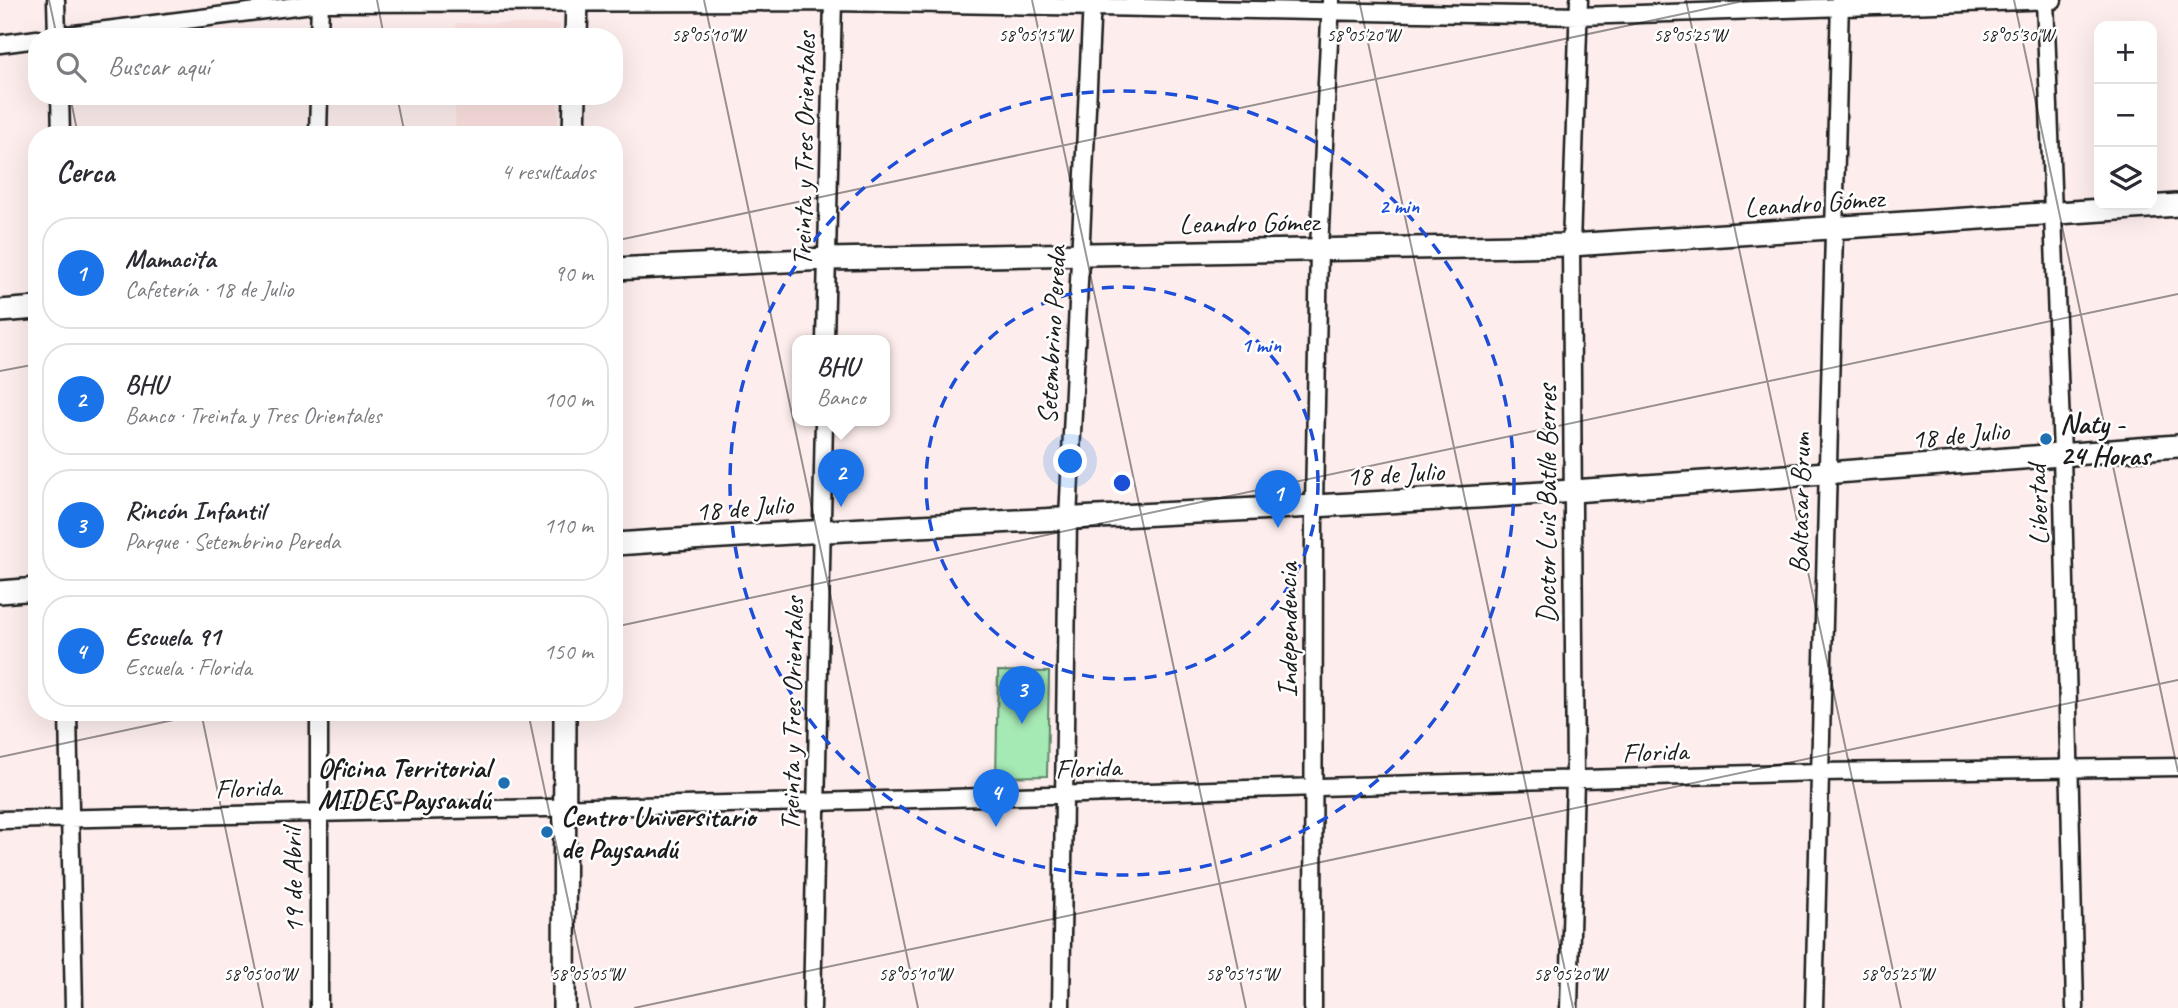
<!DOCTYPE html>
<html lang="es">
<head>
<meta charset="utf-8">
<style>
	body { margin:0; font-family:Caveat,sans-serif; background:#f7f7f7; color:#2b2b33 }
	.controls { position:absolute; right:21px; top:21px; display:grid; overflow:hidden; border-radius:14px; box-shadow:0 7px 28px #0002 }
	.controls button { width:63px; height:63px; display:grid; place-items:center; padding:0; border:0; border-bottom:2px solid #e1e1e2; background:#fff; color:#2b2b33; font:35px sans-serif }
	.you { position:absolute; left:1071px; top:462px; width:24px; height:24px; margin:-18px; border:5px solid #fff; border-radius:50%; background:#1a73e8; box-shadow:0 0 0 10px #1a73e833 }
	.badge { display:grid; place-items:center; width:46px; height:46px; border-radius:50%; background:#1a73e8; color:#fff; font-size:23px; font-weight:700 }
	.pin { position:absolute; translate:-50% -58px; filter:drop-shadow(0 2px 4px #0008) }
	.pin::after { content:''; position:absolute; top:37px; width:24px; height:21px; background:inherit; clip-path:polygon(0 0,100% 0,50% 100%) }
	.popup { position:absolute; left:792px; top:335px; width:98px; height:91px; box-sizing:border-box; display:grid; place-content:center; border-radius:14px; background:#fff; filter:drop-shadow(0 2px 5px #0005); font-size:23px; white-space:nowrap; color:#7c7c81 }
	.popup b { font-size:26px; color:#2b2b33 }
	.popup::after { content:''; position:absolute; left:50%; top:100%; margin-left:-14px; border:14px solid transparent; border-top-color:#fff }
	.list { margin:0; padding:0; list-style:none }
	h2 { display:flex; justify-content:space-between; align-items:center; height:91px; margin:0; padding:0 28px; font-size:30px }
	h2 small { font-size:23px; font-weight:400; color:#7c7c81 }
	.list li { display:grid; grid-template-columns:46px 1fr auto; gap:21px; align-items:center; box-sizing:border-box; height:112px; margin:0 14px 14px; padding:0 14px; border:2px solid #e1e1e2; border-radius:28px }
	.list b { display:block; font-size:26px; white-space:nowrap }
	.list p { margin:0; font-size:23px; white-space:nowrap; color:#7c7c81 }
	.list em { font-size:23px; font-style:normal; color:#7c7c81 }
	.icon { flex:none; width:38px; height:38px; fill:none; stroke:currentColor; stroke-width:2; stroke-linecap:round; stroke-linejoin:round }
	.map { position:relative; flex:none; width:2178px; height:1008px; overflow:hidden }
	.search { position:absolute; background:#fff; box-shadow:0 7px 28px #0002; left:28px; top:28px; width:595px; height:77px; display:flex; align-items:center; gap:18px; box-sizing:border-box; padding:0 24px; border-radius:28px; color:#7c7c81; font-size:26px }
	.panel { position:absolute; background:#fff; box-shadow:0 7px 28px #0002; left:28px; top:126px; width:595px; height:595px; border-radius:28px }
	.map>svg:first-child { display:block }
	.built { fill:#fce2e1 }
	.green { fill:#a5e9b4; stroke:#608268; stroke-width:2 }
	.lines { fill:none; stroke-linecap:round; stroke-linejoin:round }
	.street-casing { stroke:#1c1c1c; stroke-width:21 }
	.secondary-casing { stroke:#1c1c1c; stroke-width:26 }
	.street { stroke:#fff; stroke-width:16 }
	.secondary { stroke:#fff; stroke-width:21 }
	.ticks { fill:none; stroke:#1c1c1c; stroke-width:2; stroke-opacity:0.45 }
	.ring { fill:none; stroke:#1d4ed8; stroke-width:3.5; stroke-dasharray:12 9 }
	.poi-dot { fill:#1f6fb2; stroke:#fff; stroke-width:2.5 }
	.labels { text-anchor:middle; stroke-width:5; stroke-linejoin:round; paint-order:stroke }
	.street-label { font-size:28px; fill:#1c1c1c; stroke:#fff }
	.poi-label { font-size:28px; font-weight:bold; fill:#1c1c1c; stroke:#fff; text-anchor:start }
	.ticks-label { font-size:18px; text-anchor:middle; fill:#1c1c1c; stroke:#fff; stroke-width:5; stroke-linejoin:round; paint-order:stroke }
	.centre { fill:#1d4ed8; stroke:#fff; stroke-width:3.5 }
	.ring-label { font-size:21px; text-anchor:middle; font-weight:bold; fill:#1d4ed8; stroke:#fff; stroke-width:5; stroke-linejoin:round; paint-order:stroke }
</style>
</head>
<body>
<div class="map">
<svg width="2178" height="1008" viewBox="0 0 2178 1008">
	<rect width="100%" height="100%" fill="#fdeeed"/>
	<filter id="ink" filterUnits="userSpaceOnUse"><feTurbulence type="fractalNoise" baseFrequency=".0143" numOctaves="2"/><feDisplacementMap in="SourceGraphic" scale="14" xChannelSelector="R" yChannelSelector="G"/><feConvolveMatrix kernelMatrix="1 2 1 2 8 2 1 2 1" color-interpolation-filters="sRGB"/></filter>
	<g filter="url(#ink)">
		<path class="built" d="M456,23L560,24V37H456Z
			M455,96H559L558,135H455Z"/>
		<path class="green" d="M998,671L1049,672L1047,776L996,777Z"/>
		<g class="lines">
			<g class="street-casing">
				<path id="street" d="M56,0L57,37
					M2045,0L2062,454L2075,1008
					M51,37L320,3L833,2L1579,16L2053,0
					M319,37L320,0
					M0,44L37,39
					M60,96L61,135
					M318,135L319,96
					M825,341L833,0
					M68,712L74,1008
					M0,820L815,802L1819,772L2178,767
					M319,1008V712
					M812,1008L824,421
					M1061,1008L1068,520L1092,0
					M1313,1008L1314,505L1319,249L1331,0
					M1569,1008L1575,779L1571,245L1579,0
					M1814,1008L1840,0"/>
			</g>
			<g class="secondary-casing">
				<path id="secondary" d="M576,37L577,0
					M574,135L575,96
					M614,269L827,259L1571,245L2178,205
					M0,311L37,308
					M614,544C934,522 1254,512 1573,491C1775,478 1976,461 2178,446
					M0,592L37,589
					M564,1008L565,712"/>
			</g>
			<use href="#street" class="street"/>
			<use href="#secondary" class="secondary"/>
		</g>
	</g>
	<path class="ticks" d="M49,0L57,37M377,0L384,37M704,0L918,1008M1032,0L1246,1008M1359,0L1573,1008M1686,0L1901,1008M2014,0L2178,772M70,96L78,135M397,96L405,135M614,241L1748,0M0,371L37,364M614,627L2178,294M201,712L263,1008M528,712L591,1008M0,757L211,712M634,1008L2178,680"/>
	<g class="ring">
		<circle cx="1122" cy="483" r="196"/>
		<circle cx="1122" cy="483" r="392"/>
	</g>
	<g class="poi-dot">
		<circle cx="2046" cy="439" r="7"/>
		<circle cx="504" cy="783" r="7"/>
		<circle cx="547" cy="832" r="7"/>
	</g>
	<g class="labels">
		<g class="street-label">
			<text transform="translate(803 149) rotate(-89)" y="10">Treinta y Tres Orientales</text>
			<text transform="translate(1814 202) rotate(-4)" y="10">Leandro Gómez</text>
			<text transform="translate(1249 222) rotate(-1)" y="10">Leandro Gómez</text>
			<text transform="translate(1051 335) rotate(-87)" y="10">Setembrino Pereda</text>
			<text transform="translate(1960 434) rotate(-5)" y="10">18 de Julio</text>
			<text transform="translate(1395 473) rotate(-3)" y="10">18 de Julio</text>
			<text transform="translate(1799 503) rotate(-89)" y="10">Baltasar Brum</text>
			<text transform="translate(1546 504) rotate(-90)" y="10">Doctor Luis Batlle Berres</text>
			<text transform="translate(2037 505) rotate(-92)" y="10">Libertad</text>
			<text transform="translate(744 507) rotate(-4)" y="10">18 de Julio</text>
			<text transform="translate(1287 630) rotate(-90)" y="10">Independencia</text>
			<text transform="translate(791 714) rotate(-89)" y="10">Treinta y Tres Orientales</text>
			<text transform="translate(1655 751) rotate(-2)" y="10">Florida</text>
			<text transform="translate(1088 767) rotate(-2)" y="10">Florida</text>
			<text transform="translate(248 787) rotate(-2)" y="10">Florida</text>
			<text transform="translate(292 881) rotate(-91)" y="10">19 de Abril</text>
		</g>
		<g class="poi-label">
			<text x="2060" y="433">Naty -<tspan x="2060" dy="32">24 Horas</tspan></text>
			<text x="490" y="777" text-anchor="end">Oficina Territorial<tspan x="490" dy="32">MIDES Paysandú</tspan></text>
			<text x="561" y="826">Centro Universitario<tspan x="561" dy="32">de Paysandú</tspan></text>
		</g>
	</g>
	<g class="ticks-label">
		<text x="708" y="41">58°05'10"W</text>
		<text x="1035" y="41">58°05'15"W</text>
		<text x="1363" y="41">58°05'20"W</text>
		<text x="1690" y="41">58°05'25"W</text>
		<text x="2017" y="41">58°05'30"W</text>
		<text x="260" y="980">58°05'00"W</text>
		<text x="587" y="980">58°05'05"W</text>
		<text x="915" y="980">58°05'10"W</text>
		<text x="1242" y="980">58°05'15"W</text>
		<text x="1570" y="980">58°05'20"W</text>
		<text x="1897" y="980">58°05'25"W</text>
	</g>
	<circle cx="1122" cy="483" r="10" class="centre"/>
	<g class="ring-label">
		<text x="1399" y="213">2 min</text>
		<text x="1261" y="352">1 min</text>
	</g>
</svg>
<div class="controls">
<button>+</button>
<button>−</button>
<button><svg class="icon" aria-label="layers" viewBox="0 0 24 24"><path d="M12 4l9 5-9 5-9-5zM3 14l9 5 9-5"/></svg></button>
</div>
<div class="you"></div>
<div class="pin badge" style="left:1278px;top:528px">1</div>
<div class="pin badge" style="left:841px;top:507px">2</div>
<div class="popup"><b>BHU</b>Banco</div>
<div class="pin badge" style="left:1022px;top:724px">3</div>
<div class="pin badge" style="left:996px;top:827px">4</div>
<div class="search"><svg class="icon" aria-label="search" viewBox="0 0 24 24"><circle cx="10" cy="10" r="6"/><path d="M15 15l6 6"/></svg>Buscar aquí</div>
<section class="panel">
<h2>Cerca<small>4 resultados</small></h2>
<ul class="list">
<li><span class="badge">1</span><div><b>Mamacita</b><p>Cafetería · 18 de Julio</p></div><em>90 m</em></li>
<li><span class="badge">2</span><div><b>BHU</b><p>Banco · Treinta y Tres Orientales</p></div><em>100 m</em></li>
<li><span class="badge">3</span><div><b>Rincón Infantil</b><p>Parque · Setembrino Pereda</p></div><em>110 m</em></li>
<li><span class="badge">4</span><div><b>Escuela 91</b><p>Escuela · Florida</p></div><em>150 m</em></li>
</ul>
</section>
</div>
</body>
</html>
